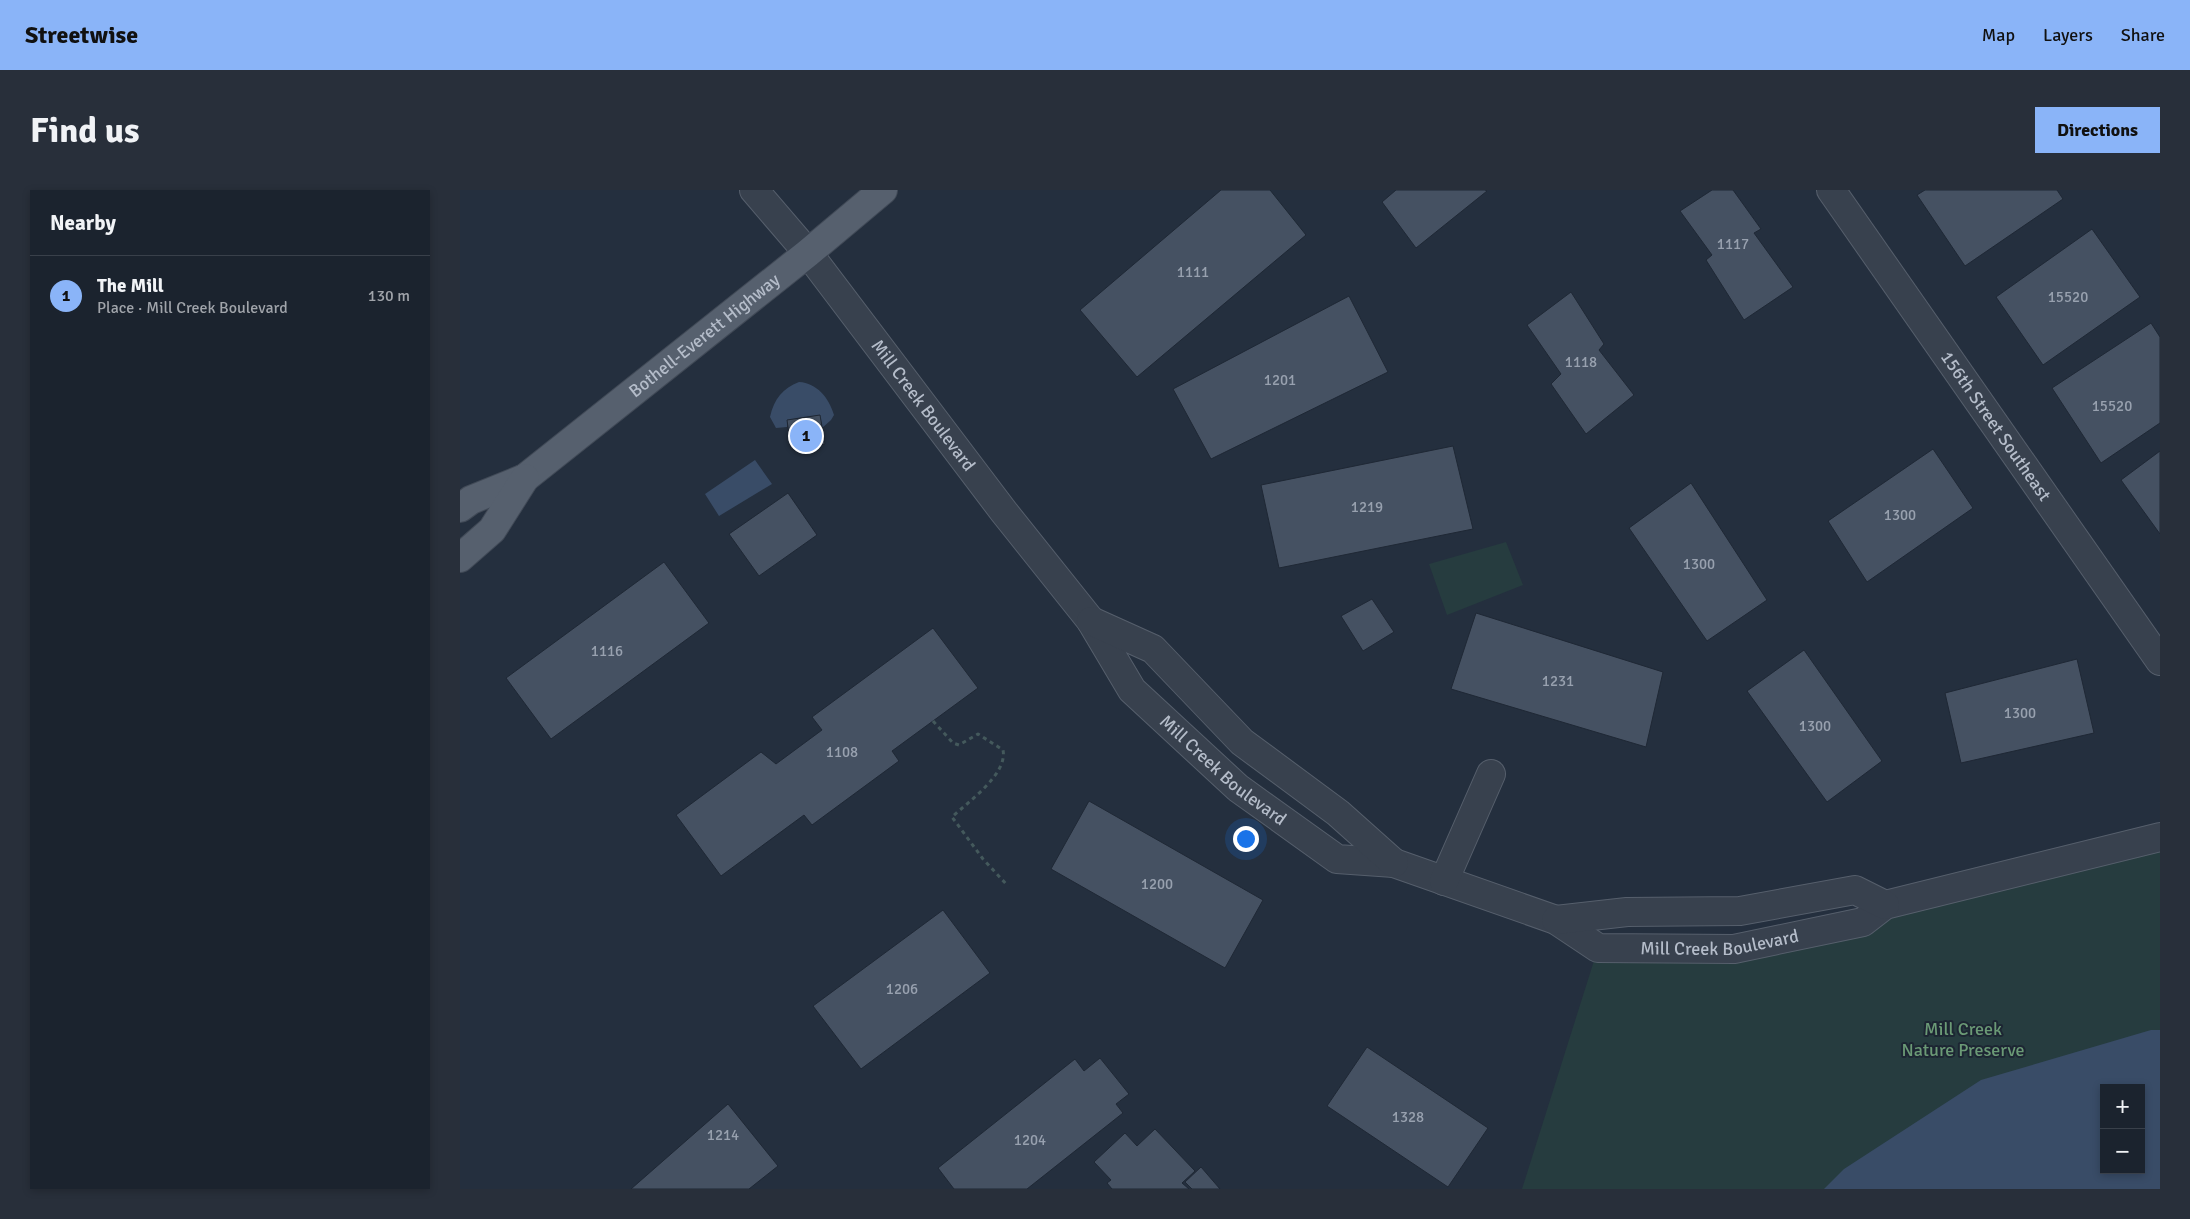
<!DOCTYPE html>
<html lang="en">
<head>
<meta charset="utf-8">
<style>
	body { margin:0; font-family:Signika,sans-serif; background:#282f3a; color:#f1f3f6 }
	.controls { position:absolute; right:15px; bottom:15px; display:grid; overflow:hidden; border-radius:0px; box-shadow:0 2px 8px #0003 }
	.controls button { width:45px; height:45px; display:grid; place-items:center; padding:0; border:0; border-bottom:1px solid #39404a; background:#1b232e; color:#f1f3f6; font:25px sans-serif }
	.you { position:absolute; left:785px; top:648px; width:18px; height:18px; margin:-12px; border:4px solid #fff; border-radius:50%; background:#1a73e8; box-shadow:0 0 0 8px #1a73e833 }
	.badge { display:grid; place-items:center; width:32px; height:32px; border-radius:50%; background:#8ab4f8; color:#111; font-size:16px; font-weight:700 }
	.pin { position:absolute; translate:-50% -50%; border:2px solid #fff; box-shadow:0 1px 5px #0006 }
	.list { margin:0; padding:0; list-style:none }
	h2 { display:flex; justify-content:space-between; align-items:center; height:65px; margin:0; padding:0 20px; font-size:21px }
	h2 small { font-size:16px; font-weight:400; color:#a0a4aa }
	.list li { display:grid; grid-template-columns:32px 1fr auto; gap:15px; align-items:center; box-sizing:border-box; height:80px; padding:0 20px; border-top:1px solid #39404a }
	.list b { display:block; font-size:19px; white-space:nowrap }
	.list p { margin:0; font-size:16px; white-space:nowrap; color:#a0a4aa }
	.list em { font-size:16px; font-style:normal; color:#a0a4aa }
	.map { position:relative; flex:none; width:1700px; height:999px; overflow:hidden; border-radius:0px }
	header { display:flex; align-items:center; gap:30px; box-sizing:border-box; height:70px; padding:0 25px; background:#8ab4f8; color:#111 }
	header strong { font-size:24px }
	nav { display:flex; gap:28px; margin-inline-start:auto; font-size:18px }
	.intro { display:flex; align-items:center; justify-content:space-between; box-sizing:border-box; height:120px; padding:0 30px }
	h1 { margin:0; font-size:35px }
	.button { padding:12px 22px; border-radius:0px; background:#8ab4f8; color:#111; font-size:18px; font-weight:700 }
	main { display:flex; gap:30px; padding:0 30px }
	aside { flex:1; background:#1b232e; border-radius:0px; box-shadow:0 2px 8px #0003 }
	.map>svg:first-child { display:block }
	.green { fill:#263c3f; fill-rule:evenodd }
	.water { fill:#394c67; fill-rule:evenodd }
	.building { fill:#455162; stroke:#1f2835 }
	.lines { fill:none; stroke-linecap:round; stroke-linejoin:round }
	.minor-casing { stroke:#565f6c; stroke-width:30 }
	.major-casing { stroke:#414a57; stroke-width:30 }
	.path { stroke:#44595c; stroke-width:3; stroke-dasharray:4 4; stroke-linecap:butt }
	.minor { stroke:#38414e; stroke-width:28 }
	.major { stroke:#56606e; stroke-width:28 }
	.labels { text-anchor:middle; stroke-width:4; stroke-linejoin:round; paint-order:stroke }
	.number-label { font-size:15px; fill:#98a1af }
	.street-label { font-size:18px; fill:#b4bcc9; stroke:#1d2633 }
	.park-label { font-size:18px; fill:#6b9a76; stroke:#1d2633 }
</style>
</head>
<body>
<header>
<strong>Streetwise</strong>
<nav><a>Map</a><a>Layers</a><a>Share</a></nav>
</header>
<div class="intro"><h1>Find us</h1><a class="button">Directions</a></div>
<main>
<aside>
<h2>Nearby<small></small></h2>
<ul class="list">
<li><span class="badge">1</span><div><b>The Mill</b><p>Place · Mill Creek Boulevard</p></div><em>130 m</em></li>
</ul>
</aside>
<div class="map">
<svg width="1700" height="999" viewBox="0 0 1700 999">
	<rect width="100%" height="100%" fill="#242f3e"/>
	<path class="green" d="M1046,352L1063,395L987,425L969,374Z
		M1700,647V999H1062L1138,758H1274ZM1644,898H1681V980H1644Z"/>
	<path class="water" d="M339,192C357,193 369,208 374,225L371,230L362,238L360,225L327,230V237L316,238L310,227C314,209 323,198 339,192Z
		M295,270L312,294L259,326L245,304Z
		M1691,840H1700V999H1364L1384,979L1521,890ZM1644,898H1681V980H1644Z"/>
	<path class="building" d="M761,0H810L846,45L677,187L620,120Z
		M936,0H1025L1027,1L956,58L922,12Z
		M1252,0H1273L1301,39L1294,43L1333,97L1284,130L1246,70L1252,65L1220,21Z
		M1465,0H1597L1603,9L1505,76L1457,5Z
		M1632,39L1680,107L1583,175L1536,107Z
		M1111,102L1144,154L1139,160L1174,205L1126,244L1091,194L1101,184L1067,135Z
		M889,106L928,182L751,269L713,199Z
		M1691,133L1700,147V233L1641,273L1592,198Z
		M360,225L365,254L331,259L327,230Z
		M993,256L1013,339L819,378L801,295Z
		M1473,259L1513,318L1407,392L1368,331Z
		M1700,261V344L1661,290Z
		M1231,293L1307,410L1247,451L1169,338Z
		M328,303L357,345L299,386L269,344Z
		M204,372L249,433L91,549L46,488Z
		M912,409L934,442L903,461L881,426Z
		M1016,423L1203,482L1186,557L991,499Z
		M473,438L518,498L432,561L439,571L352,635L344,625L261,686L216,625L301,562L316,574L362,540L352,527Z
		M1344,460L1422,571L1367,612L1287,501Z
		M1617,469L1634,543L1501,573L1485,503Z
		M629,611L803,710L765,778L591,679Z
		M483,720L530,783L401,879L353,816Z
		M907,857L1028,938L988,997L867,916Z
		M640,868L669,904L656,914L663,923L567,999H494L478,978L615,869L624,881Z
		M268,914L318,976L289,999H171Z
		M695,939L735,981L722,993L729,999H652L647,993L651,990L634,972L665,943L677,956Z
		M741,977L760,999H732L725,992Z"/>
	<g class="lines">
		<g class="minor-casing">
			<g id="minor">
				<path id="s1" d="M294,0L348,63L544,322L631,431L672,500L778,598L877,669L934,673L1096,730L1138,758L1274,759L1403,732L1425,715L1700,647"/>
				<path id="s2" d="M1371,0L1700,471"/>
				<path d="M631,431L693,459L782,552L878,623L934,673"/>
				<path d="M984,691L1031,584"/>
				<path d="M1096,730L1167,722L1280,721L1395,700L1425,715"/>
			</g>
		</g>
		<g class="major-casing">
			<g id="major">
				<path id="s3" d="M0,318L11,310L65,288L348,63L423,0"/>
				<path d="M0,368L32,340L65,288"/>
			</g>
		</g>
		<path class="path" d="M473,531L493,553L499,555L518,544L543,560C548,584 508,612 492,627L523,669L548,696"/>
		<use href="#minor" class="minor"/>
		<use href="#major" class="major"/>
	</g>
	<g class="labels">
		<g class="number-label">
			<text x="1273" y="59">1117</text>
			<text x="733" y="87">1111</text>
			<text x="1608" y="112">15520</text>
			<text x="1121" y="177">1118</text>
			<text x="820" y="195">1201</text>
			<text x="1652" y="221">15520</text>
			<text x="907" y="322">1219</text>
			<text x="1440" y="330">1300</text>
			<text x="1239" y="379">1300</text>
			<text x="147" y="466">1116</text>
			<text x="1098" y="496">1231</text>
			<text x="1560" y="528">1300</text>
			<text x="1355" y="541">1300</text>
			<text x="382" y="567">1108</text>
			<text x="697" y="699">1200</text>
			<text x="442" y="804">1206</text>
			<text x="948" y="932">1328</text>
			<text x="263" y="950">1214</text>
			<text x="570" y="955">1204</text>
		</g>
		<g class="street-label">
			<text dy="6" stroke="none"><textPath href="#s3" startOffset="301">Bothell-Everett Highway</textPath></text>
			<text dy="6" stroke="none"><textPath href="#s1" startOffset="274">Mill Creek Boulevard</textPath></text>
			<text dy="6" stroke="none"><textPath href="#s2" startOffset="288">156th Street Southeast</textPath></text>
			<text dy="6" stroke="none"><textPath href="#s1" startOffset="749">Mill Creek Boulevard</textPath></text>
			<text dy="6" stroke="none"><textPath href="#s1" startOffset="1295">Mill Creek Boulevard</textPath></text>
		</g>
		<g class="park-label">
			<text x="1503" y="845">Mill Creek<tspan x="1503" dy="21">Nature Preserve</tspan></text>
		</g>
	</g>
</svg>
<div class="controls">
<button>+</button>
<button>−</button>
</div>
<div class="you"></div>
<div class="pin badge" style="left:346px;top:246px">1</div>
</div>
</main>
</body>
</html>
